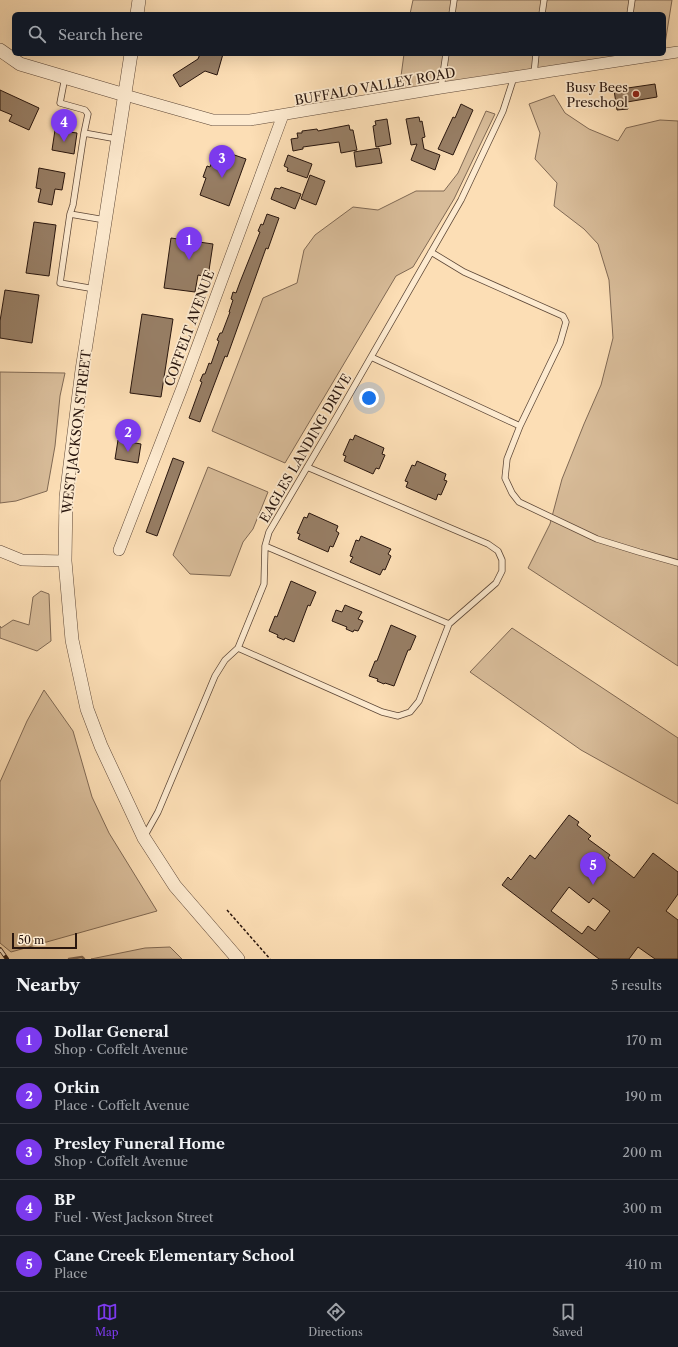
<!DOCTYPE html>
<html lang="en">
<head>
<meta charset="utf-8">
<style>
	body { margin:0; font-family:"Libre Caslon Text",serif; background:#242831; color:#f1f3f6 }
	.scale { position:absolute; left:12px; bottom:10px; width:65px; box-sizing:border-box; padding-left:4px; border:2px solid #29160e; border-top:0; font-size:11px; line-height:14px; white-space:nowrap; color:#29160e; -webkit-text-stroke:3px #fdeacf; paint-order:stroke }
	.you { position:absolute; left:369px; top:398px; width:14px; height:14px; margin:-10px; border:3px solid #fff; border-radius:50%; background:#1a73e8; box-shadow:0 0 0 6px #1a73e833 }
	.badge { display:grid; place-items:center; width:26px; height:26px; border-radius:50%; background:#7c3aed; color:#fff; font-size:13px; font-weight:700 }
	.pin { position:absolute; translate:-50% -33px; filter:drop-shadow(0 1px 2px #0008) }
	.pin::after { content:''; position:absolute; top:21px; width:14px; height:12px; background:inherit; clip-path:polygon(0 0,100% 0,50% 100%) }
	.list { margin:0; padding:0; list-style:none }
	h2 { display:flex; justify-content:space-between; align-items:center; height:52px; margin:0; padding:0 16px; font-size:17px }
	h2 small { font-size:13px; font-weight:400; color:#9ea1a6 }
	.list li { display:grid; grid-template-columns:26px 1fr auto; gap:12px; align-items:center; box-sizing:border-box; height:56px; padding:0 16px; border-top:1px solid #363941 }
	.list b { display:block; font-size:15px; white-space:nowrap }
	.list p { margin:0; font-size:13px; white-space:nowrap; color:#9ea1a6 }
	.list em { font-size:13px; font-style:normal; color:#9ea1a6 }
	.icon { flex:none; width:22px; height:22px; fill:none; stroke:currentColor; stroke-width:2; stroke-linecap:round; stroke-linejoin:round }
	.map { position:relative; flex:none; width:678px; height:959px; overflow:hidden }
	.search { position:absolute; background:#171b24; box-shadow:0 4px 16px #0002; left:12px; right:12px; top:12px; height:44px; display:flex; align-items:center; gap:10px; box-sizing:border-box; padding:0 14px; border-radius:6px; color:#9ea1a6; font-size:15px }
	.sheet { height:332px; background:#171b24 }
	nav { display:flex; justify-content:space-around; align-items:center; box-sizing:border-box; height:56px; border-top:1px solid #363941; background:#171b24; font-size:11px; color:#9ea1a6 }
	nav a { display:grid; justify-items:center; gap:2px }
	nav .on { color:#7c3aed }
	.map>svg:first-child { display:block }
	.green { fill:#d8bc99; stroke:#806954 }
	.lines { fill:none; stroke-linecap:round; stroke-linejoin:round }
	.stream { stroke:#7c6550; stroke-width:2.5 }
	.building { fill:#977e65; stroke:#29160e; fill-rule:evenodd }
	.service-casing { stroke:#5e4838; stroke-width:7 }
	.minor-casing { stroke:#5e4838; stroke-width:12 }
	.tertiary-casing { stroke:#5e4838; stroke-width:14 }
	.path { stroke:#29160e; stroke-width:1.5; stroke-dasharray:3 2; stroke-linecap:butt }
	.service { stroke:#fdeacf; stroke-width:5.5 }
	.minor { stroke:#fdeacf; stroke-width:11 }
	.tertiary { stroke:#fdeacf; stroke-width:13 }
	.rail-casing { stroke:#29160e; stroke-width:4 }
	.rail { stroke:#fdeacf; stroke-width:2.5; stroke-dasharray:8; stroke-linecap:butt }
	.poi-dot { fill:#8f2418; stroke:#fdeacf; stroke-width:1.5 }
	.labels { text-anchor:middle; stroke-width:3.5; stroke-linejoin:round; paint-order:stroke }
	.street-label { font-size:13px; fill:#29160e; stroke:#fdeacf }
	.poi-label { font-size:13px; fill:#29160e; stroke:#fdeacf; text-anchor:end }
</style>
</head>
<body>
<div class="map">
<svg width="678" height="959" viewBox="0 0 678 959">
	<rect width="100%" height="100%" fill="#fcdeb5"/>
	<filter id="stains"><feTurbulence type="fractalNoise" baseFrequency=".005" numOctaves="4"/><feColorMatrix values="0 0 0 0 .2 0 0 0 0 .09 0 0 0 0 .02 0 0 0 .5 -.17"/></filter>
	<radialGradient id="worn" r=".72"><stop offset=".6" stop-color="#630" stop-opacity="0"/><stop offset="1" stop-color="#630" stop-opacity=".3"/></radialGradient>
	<path class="green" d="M413,0H672L664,50V14H410Z
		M404,54H637L399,91Z
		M554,95L565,113L589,129L618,141L626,128L660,120L678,121V666L528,568L550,524L562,479L584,424L601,385L613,338L609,280L598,244L584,229L554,206L557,183L535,159L540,133L529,104Z
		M486,111L495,114L454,199L413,267L396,276L285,463L212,431L263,298L297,283L304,250L315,235L353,207L378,210L416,191H444L458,173Z
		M0,372L65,373L60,396L55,446L47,491L16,501L0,503Z
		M208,467L268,492L253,529L243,542L230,576L190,574L173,555Z
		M41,591L49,594L51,641L37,651L0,638V626L1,628L13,620L29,625L33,597Z
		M512,628L678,738V804L581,750L470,672Z
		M44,690L73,731L92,797L109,833L157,911L11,952L0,943V782L27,721Z
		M170,947L182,959H91L145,948Z"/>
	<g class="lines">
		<path class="stream" d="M69,959L82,957L84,959"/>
	</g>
	<path class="building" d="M200,54H223L217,75L205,71L180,87L173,75L198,59Z
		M655,84L657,97L627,102L628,109L617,110L614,90Z
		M0,90L39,108L29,130L9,121L12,115L0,110Z
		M461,104L473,110L453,155L438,149L453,117L455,118Z
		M419,117L420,122L422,121L425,137L422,138L424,149L440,155L435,170L411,160L417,144L411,145L406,119Z
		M387,119L391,144L376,147L373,126L376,125L375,121Z
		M349,125L350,130H353L357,150L341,153L339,142L303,147V149L293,151L291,139L298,138L297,133H302V131L317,129L318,131Z
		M55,130L77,133L74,154L52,150Z
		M379,148L382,163L356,167L354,152Z
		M217,149L246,159L229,206L200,195L206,178L203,177L207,166L210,167Z
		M288,155L312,164L307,178L287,171L288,168L284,166Z
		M39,168L65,173L62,190L55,189L52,205L38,202L41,189L36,188Z
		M310,175L325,181L316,205L301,199Z
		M281,187L301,194L295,209L271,199L275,188L280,189Z
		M267,214L279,218L268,249L266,248L227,357L225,356L200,422L189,418L202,382L200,381L203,374H205L209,363L211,364L219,341L217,340L220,333H222L230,312H229L233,300L231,299L233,292L236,293L240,282L260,232L258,231L261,224L263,225Z
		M34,222L56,225L49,276L26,273Z
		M171,238L213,244L208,277L198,275L195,292L164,288Z
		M5,290L39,295L32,343L0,338V321Z
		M142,314L173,319L161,397L130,393Z
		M355,435L384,448L382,454L385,455L379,469L376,468L373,474L344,461L346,456L343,455L350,439L353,440Z
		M118,440L141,444L138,463L115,459Z
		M173,458L184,462L157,536L146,532Z
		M417,461L446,474L444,480L447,481L441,495L438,494L436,500L406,487L408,482L405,481L412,465L415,466Z
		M309,513L338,526L336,531L339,533L333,547L330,546L328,552L298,539L300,534L297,533L304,517L307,518Z
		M361,536L391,549L388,554L391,556L385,570L383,569L380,575L350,562L353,557L350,556L356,540L359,541Z
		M291,581L316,592L310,606L308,605L294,642L285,638L284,640L277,637L278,635L269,631L275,616L277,617Z
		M345,605L362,612L358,619L363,621L358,631L354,630L353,632L346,629L347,627L332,621L336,610L342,612Z
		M391,625L416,636L410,650H408L394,686L385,683L384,684L377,681L378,679L369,676L375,661H377Z
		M569,815L579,822L577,825L591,836L588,839L610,855L608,858L634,878L653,853L678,872V894L666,911L678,920V959H655L638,947L629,959H599L502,885L508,877L511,880L530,855L535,859ZM569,887L589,903L593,898L610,911L595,931L588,926L582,934L551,911Z"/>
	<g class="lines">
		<g class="service-casing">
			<path id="service" d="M452,14L454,0
				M542,14L544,0
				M630,14L632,0
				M534,74L536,54
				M65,77L60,103L85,110L88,114L84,133
				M441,88L446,54
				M70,214L73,205L84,133L117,139
				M431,252L464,272L563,316L566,322L560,343L520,426L507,459L505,478L512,493L519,502L597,539L639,552L678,563
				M95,289L60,283L70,214L105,220
				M371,357L520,426
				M265,546L449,624
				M238,648L382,712L398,716L410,712L419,701L449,624L496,583L502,571V560L498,551L488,544L307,467
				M144,837L158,812L215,676L225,660L238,648L264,584L265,546L269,532L336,418L461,200L503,111L514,77"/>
		</g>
		<g class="minor-casing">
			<path id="minor" d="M125,95L213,120H250L441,88L678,52
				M119,550L182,388L283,115
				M0,551L22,560L65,561"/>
		</g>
		<g class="tertiary-casing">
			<path id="tertiary" d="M137,14L139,0
				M0,50L20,64L125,95
				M131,54L82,370L66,497L65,561L72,640L87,709L101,746L144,838L175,886L238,959"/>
		</g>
		<path class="path" d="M227,910L270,959"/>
		<use href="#service" class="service"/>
		<use href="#minor" class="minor"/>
		<use href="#tertiary" class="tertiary"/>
		<g class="rail-casing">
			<path id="rail" d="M0,949L7,959"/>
		</g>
		<use href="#rail" class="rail"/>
	</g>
	<circle class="poi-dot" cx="636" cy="94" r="4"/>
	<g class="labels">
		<g class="street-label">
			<text transform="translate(375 86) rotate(-10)" y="5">BUFFALO VALLEY ROAD</text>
			<text transform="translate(189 328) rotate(-70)" y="5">COFFELT AVENUE</text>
			<text transform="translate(76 432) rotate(-83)" y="5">WEST JACKSON STREET</text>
			<text transform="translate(305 448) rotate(-60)" y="5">EAGLES LANDING DRIVE</text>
		</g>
		<g class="poi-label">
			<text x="628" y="92">Busy Bees<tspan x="628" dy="15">Preschool</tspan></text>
		</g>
	</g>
	<rect width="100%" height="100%" filter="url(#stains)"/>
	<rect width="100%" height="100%" fill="url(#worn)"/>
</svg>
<div class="scale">50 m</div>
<div class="you"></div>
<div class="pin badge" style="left:189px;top:260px">1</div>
<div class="pin badge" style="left:128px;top:452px">2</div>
<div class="pin badge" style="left:222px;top:178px">3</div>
<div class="pin badge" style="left:64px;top:142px">4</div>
<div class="pin badge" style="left:593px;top:885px">5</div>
<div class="search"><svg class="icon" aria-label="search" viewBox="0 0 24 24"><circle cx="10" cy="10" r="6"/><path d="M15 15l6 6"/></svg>Search here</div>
</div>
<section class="sheet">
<h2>Nearby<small>5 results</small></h2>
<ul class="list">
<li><span class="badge">1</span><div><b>Dollar General</b><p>Shop · Coffelt Avenue</p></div><em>170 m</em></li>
<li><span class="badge">2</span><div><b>Orkin</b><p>Place · Coffelt Avenue</p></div><em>190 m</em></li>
<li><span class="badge">3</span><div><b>Presley Funeral Home</b><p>Shop · Coffelt Avenue</p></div><em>200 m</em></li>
<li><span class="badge">4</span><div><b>BP</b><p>Fuel · West Jackson Street</p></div><em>300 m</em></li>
<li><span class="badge">5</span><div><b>Cane Creek Elementary School</b><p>Place</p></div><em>410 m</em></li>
</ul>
</section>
<nav>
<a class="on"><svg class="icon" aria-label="map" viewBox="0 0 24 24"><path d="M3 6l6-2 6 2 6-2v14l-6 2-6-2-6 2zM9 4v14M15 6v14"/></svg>Map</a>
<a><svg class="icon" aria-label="directions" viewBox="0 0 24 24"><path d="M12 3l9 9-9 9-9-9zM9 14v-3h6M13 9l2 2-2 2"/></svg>Directions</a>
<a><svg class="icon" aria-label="saved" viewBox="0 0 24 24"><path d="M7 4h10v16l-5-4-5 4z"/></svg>Saved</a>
</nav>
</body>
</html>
